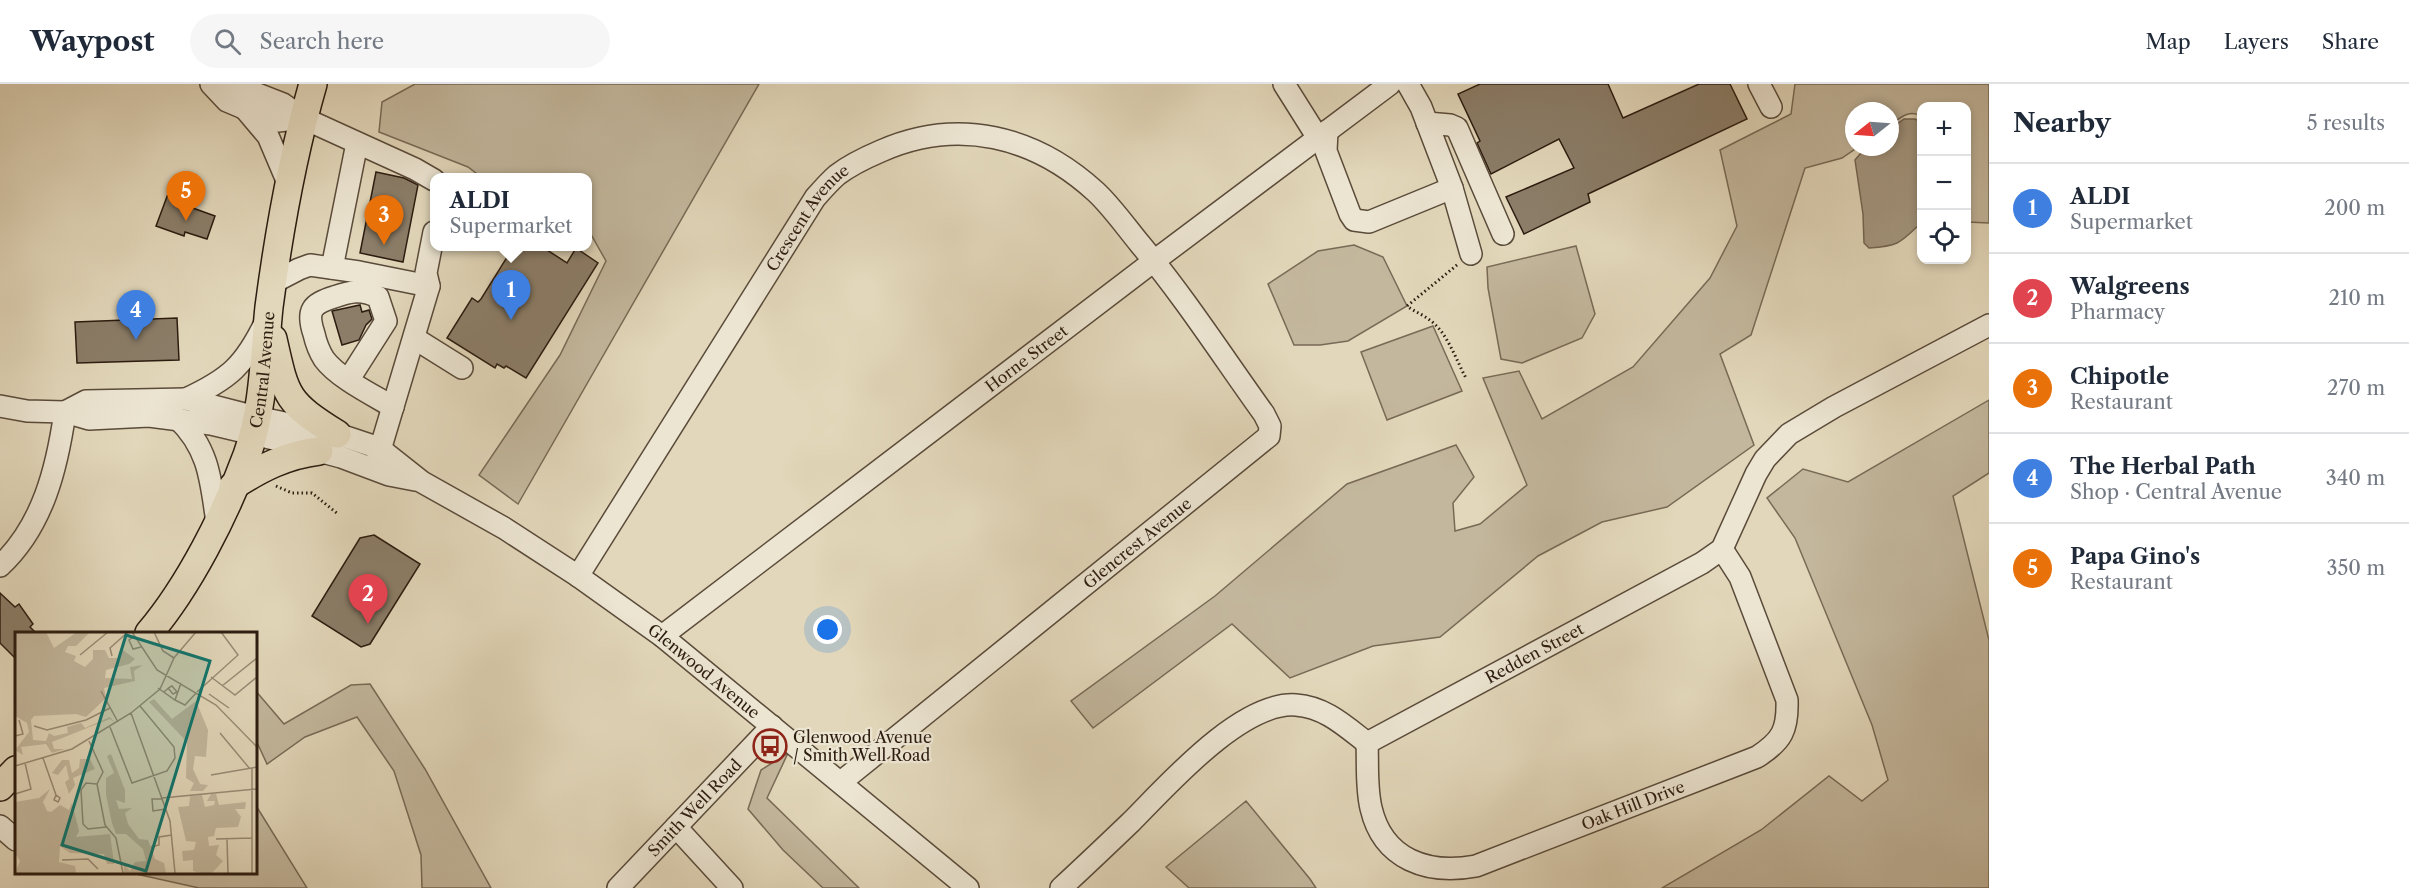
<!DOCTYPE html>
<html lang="en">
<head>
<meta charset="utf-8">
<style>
	body { margin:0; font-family:"Libre Caslon Text",serif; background:#f6f6f7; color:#1f2937 }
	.controls { position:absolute; right:18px; top:18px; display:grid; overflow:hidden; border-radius:12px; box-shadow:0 3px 9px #0003 }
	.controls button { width:54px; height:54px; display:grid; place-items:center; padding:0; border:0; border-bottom:2px solid #e0e1e3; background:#fff; color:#1f2937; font:30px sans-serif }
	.compass { position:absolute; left:1845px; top:18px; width:54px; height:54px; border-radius:50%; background:#fff; box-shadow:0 3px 9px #0003; rotate:253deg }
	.you { position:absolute; left:828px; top:546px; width:21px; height:21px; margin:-15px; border:4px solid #fff; border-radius:50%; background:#1a73e8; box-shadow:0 0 0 9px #1a73e833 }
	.badge { display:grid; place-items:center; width:39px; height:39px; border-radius:50%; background:#8f2418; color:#fff; font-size:20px; font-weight:700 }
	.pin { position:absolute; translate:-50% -50px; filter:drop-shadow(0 2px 3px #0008) }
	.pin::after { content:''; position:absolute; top:32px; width:21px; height:18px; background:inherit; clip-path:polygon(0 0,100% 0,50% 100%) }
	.popup { position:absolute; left:430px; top:89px; width:162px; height:78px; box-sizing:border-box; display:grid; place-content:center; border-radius:12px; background:#fff; filter:drop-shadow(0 2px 4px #0005); font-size:20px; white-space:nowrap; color:#747a83 }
	.popup b { font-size:22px; color:#1f2937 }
	.popup::after { content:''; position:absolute; left:50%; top:100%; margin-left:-12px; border:12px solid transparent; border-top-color:#fff }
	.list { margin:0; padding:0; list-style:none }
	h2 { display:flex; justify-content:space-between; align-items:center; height:78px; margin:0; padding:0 24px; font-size:26px }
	h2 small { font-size:20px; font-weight:400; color:#747a83 }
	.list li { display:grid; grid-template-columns:39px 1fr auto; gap:18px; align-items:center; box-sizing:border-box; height:90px; padding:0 24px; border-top:2px solid #e0e1e3 }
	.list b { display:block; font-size:22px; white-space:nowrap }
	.list p { margin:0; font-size:20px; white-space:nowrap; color:#747a83 }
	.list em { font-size:20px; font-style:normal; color:#747a83 }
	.icon { flex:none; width:33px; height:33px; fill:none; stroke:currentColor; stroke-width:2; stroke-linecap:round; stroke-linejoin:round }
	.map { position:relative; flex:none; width:1989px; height:804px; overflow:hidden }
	header { display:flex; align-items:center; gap:36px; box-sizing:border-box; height:84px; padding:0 30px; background:#fff; border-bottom:2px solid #e0e1e3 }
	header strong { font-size:28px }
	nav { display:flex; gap:33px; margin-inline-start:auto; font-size:21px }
	.search { width:420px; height:54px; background:#f6f6f7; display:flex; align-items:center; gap:15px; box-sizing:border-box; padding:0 21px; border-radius:33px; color:#747a83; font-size:22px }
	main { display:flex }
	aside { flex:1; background:#fff }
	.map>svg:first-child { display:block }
	.green { fill:#c3b79d; stroke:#786a56; stroke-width:1.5 }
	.water { fill:#a49780; stroke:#746653; stroke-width:1.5 }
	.building { fill:#8b7d68; stroke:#2c1c10; stroke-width:1.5 }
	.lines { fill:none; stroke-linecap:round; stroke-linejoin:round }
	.minor-casing { stroke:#5a4b3a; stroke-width:24 }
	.major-casing { stroke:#2c1c10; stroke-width:30 }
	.path { stroke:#2c1c10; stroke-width:3; stroke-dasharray:1.5 3; stroke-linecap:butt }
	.minor { stroke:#ece5d2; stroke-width:21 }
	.major { stroke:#e2d7ba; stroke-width:27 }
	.labels { text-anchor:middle; stroke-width:4.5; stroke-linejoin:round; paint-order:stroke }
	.street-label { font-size:16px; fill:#2c1c10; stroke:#ece5d2 }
	.poi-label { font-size:16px; fill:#2c1c10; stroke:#ece5d2; text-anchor:start }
	.inset-road { fill:none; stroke:#998c76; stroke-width:1.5 }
	.view { fill:#0f766e; fill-opacity:0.15; stroke:#0f766e; stroke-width:3 }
	.inset-edge { fill:none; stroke:#2c1c10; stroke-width:3 }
</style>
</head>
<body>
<header>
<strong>Waypost</strong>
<div class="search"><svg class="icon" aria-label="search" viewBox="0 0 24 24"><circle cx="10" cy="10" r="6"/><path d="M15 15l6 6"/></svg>Search here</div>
<nav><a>Map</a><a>Layers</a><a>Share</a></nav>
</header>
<main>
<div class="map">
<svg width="1989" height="804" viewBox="0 0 1989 804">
	<rect width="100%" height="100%" fill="#e2d7ba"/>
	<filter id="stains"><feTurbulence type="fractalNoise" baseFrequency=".00333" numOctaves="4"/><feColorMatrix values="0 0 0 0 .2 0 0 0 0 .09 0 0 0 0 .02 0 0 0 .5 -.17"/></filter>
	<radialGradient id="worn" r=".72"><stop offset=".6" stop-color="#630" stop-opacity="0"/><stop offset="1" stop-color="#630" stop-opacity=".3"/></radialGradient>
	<path class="green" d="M415,0H759L518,420L479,391L560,271L606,177L588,145V94L481,93L468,83L379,48L382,18Z
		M1795,0H1989V139L1967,138L1966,22H1922L1921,32C1909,25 1900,34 1890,41V27H1854V63H1858L1842,74L1805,84L1751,251L1720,270L1754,361L1667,423L1602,438L1538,472L1440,553L1373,562L1290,594L1232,540L1093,644L1071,617L1215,512L1347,400L1456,361L1474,393L1453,419L1455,447L1480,440L1527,401L1483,294L1519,287L1542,335L1633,283L1710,194L1737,142L1720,66L1791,30Z
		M1354,161L1383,173L1407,222L1348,257L1320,261H1294L1268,200L1318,167Z
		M1576,162L1595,230L1582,254L1522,279L1501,275L1488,204L1487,183Z
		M1433,242L1462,307L1387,336L1361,268Z
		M1989,316V389L1953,412L1989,556V804H1662L1761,746L1829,692L1862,717L1888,696L1872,641L1795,454L1767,414L1803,385L1848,398Z
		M370,600L425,685L491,804H422L421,771L394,687L357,633L305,653L267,680L255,654V606L284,640L351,601Z
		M788,669L767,714L859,804H823L783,766L748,725L761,686Z
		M1246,717L1310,795L1316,804H1189L1166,783Z
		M255,720L307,804H199L136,790L137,788H255Z"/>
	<path class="water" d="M1904,35H1915L1921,38V139C1900,159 1899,162 1869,164L1864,159L1863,130L1855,76L1866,63H1890V45Z"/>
	<path class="building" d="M1480,0H1608L1623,34L1699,0H1730L1747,35L1588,110L1590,118L1524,150L1506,113L1574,84L1559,55L1491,90L1477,59L1480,57L1458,10Z
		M376,88L404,94L418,101L403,178L360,169Z
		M168,110L192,118L190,123L215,132L207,155L185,148L184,152L156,142Z
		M514,162H541L567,179L576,164L598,179L526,294L506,282L504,284L497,280L495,284L447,254L472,214L478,218L481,215Z
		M360,221L362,228L369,226L372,235L366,241L359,256L342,261L332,227Z
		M177,234L179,276L77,279L75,238Z
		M374,451L420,480L370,560L361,563L312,532L360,454Z
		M0,509L15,523L19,520L33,540L30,543L36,549H16V575L0,559Z"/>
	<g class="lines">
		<g class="minor-casing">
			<g id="minor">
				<path d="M211,0L227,17L246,25L278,37L303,34"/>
				<path d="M232,0L283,20L303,34L415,85L434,96"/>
				<path d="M1284,0L1318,54"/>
				<path d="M1759,0L1771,23"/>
				<path d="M246,26L268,52L288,99"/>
				<path d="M1427,39L1450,41L1457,44L1503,150"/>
				<path d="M1327,47L1326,67L1350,130L1354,136L1369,138L1452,104L1421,23L1408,0"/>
				<path d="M1452,104L1471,170"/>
				<path d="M332,184L357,59"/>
				<path d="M272,199L299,185L310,181L359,188L429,202L377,376"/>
				<path d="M429,202L426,189L434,148"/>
				<path d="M414,254L462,284"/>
				<path d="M349,295L386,237L378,213C361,205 351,207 334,213C312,220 306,226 314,250C316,259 319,267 324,275C338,294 373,311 393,323"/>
				<path d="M186,315C229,295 244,282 265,239"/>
				<path d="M0,322L27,327L65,328L89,335L149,332L211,340L278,356L341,373L389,391L415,396"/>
				<path id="s1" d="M65,328L86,317L186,315L256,333L337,350L379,364L422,398L504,444L578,492L662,552L968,804"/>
				<path d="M177,334C209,364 211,397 217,439"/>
				<path d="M0,482C43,442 57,384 65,328"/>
				<path id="s2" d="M578,492L815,114C822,106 829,98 837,91C850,81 867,73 881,67C958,33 1035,52 1096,108C1112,123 1126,143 1140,160C1185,214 1223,273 1264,330L1270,342L1269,352L841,698"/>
				<path id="s3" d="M662,552L1154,177L1390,0"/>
				<path id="s4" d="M1367,659L1702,479L1722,465L1756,390L1765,375L1789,350L1834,323L1989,241"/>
				<path id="s5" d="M1367,659C1368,680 1366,703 1371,724C1383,776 1428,791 1476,782L1757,673C1782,657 1788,646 1787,616L1740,493L1722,465"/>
				<path d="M0,742L16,756"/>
				<path d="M676,743L732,804"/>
				<path id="s6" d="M618,804L772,642"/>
				<path d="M1061,804C1085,782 1108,760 1131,738C1167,702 1241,617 1296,621C1325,623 1345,642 1367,659"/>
			</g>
		</g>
		<g class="major-casing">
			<g id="major">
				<path d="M273,255C286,313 286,318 337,350"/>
				<path d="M233,402C261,384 286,371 319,367"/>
				<path id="s7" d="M149,549C189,502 226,429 247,371C264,324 264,271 269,223C279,147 292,73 313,0"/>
				<path d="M0,703L16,686"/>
			</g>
		</g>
		<path class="path" d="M1457,181L1407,222C1415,228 1424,231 1431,237C1448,250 1456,276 1466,294
			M276,402L292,409H312L338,430"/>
		<use href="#minor" class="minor"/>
		<use href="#major" class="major"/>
	</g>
	<defs>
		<g id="bus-ring" transform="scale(1.725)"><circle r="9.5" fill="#ece5d2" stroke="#8f2418" stroke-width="1.5"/><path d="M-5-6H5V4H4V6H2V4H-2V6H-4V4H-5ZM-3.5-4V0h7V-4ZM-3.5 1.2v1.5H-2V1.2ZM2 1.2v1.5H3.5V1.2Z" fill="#8f2418"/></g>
	</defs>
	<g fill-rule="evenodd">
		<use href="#bus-ring" x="770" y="662"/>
	</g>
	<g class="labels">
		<g class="street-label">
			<text dy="6" stroke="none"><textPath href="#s2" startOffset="426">Crescent Avenue</textPath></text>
			<text dy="6" stroke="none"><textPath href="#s3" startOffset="458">Horne Street</textPath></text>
			<text dy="6" stroke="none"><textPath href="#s7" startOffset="291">Central Avenue</textPath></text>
			<text transform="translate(1137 459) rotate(-39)" y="6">Glencrest Avenue</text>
			<text dy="6" stroke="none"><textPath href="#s4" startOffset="190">Redden Street</textPath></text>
			<text dy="6" stroke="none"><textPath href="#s1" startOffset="718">Glenwood Avenue</textPath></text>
			<text dy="6" stroke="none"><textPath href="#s5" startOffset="368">Oak Hill Drive</textPath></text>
			<text dy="6" stroke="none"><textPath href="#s6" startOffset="111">Smith Well Road</textPath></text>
		</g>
		<g class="poi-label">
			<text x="793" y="659">Glenwood Avenue<tspan x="793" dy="18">/ Smith Well Road</tspan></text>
		</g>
	</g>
	<g transform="translate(15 548)">
		<rect width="242" height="242" fill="#e2d7ba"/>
		<path d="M0,0H31L39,16L62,0H75L61,14H53L50,20L61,24L59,29L70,35L78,27V18H90L94,26H103L108,18L120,27L114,32L91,38L90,46L117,47L115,35L128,33L119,39L120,49L89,56L91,66L71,85L61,82L19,84L16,88L18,108L31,109L34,101L39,104L53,101L52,95L66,91L70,96L95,85L100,91L95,87L37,110L39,117H50L37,121L31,112L6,115L8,123L0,118L14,100L12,91L0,84ZM139,67L157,87L181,69L193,98L191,125L180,124L178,137L185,152L193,153L188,159H175L179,151L171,146L172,110L134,70ZM96,122L110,158V171L101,168L104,177L117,176L110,181L113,192L124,207L133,208L140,227L149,231L151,241H109V233L115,239L120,230L131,229L128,217L111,202H101L97,191L91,163V146L99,141L92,124ZM65,127H75L80,137L58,146L60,153L54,162L50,150L54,147L51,133L43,143L37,141L47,128H54L57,141L64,136ZM35,157L28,170L32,179L36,180L45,173L54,178L57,171L64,199L61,205L95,202L99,232H92L89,222L55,221L45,214L44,230L60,234L61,241H0L5,229L0,221V170L24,166ZM196,162H201L204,173L231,170L230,177H220L226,185L223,195L201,196L199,204L193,205L194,214L204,213L201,223L208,229L197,241H186L178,239V228L168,229L167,219L179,218L181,210L171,209L163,175L174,174L175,164L187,163L190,175L199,173L200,169H192Z" fill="#c3b79d"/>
		<path class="inset-road" d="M117,0L142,38L201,73L242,115M139,0L148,19L159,26M120,4L114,8L118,17L126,15M65,23L93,0M97,24L95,16L113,0M158,27L181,0M196,45L220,63L242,45M207,54L242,26M143,56L160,68L166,51M86,59L103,90M149,60L150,59L155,55L157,54L162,60L158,62L153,56M182,60L223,23L206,0M194,62L214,76M160,68L170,73L181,61M116,81L155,189L160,241M19,94L32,98L71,88L95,76M95,95L117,151L152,139L160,126L159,115L125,74M205,101L235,137M0,104L8,102L4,88M74,109L88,140L82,152M28,126L41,163L39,168L43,170L45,166L41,163M0,134L57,117L116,81L145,57L159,26M237,136V241M196,143L242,135M82,152L90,193L101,206L108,241M82,152L71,151L66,158L68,192L73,197L91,195M0,162L16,157L10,131M147,166L242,157M148,167H137L138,179L151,177M201,207L237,206M212,207L213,241M136,215L144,213V205L157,203M47,228L73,227L83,237"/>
		<path class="view" d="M111,3L195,29L131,239L47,213Z"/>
		<rect width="242" height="242" class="inset-edge"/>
	</g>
	<rect width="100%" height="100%" filter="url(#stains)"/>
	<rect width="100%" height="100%" fill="url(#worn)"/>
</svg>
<div class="controls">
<button>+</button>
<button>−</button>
<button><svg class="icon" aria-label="locate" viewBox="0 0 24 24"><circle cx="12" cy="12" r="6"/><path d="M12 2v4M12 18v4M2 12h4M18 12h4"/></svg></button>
</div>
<svg class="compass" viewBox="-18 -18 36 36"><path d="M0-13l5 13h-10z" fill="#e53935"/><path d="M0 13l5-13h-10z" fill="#747a83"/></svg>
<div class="you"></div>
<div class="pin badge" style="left:511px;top:236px;background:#3f7fe0">1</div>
<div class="popup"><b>ALDI</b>Supermarket</div>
<div class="pin badge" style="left:368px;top:540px;background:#e0444e">2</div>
<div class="pin badge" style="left:384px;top:161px;background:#e8710a">3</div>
<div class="pin badge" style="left:136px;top:256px;background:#3f7fe0">4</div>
<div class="pin badge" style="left:186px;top:137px;background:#e8710a">5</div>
</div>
<aside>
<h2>Nearby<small>5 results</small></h2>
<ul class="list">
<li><span class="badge" style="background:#3f7fe0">1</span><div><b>ALDI</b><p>Supermarket</p></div><em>200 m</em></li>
<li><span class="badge" style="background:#e0444e">2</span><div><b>Walgreens</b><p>Pharmacy</p></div><em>210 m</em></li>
<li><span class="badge" style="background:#e8710a">3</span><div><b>Chipotle</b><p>Restaurant</p></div><em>270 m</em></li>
<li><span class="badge" style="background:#3f7fe0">4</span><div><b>The Herbal Path</b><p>Shop · Central Avenue</p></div><em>340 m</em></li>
<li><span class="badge" style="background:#e8710a">5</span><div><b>Papa Gino's</b><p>Restaurant</p></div><em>350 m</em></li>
</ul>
</aside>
</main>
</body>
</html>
